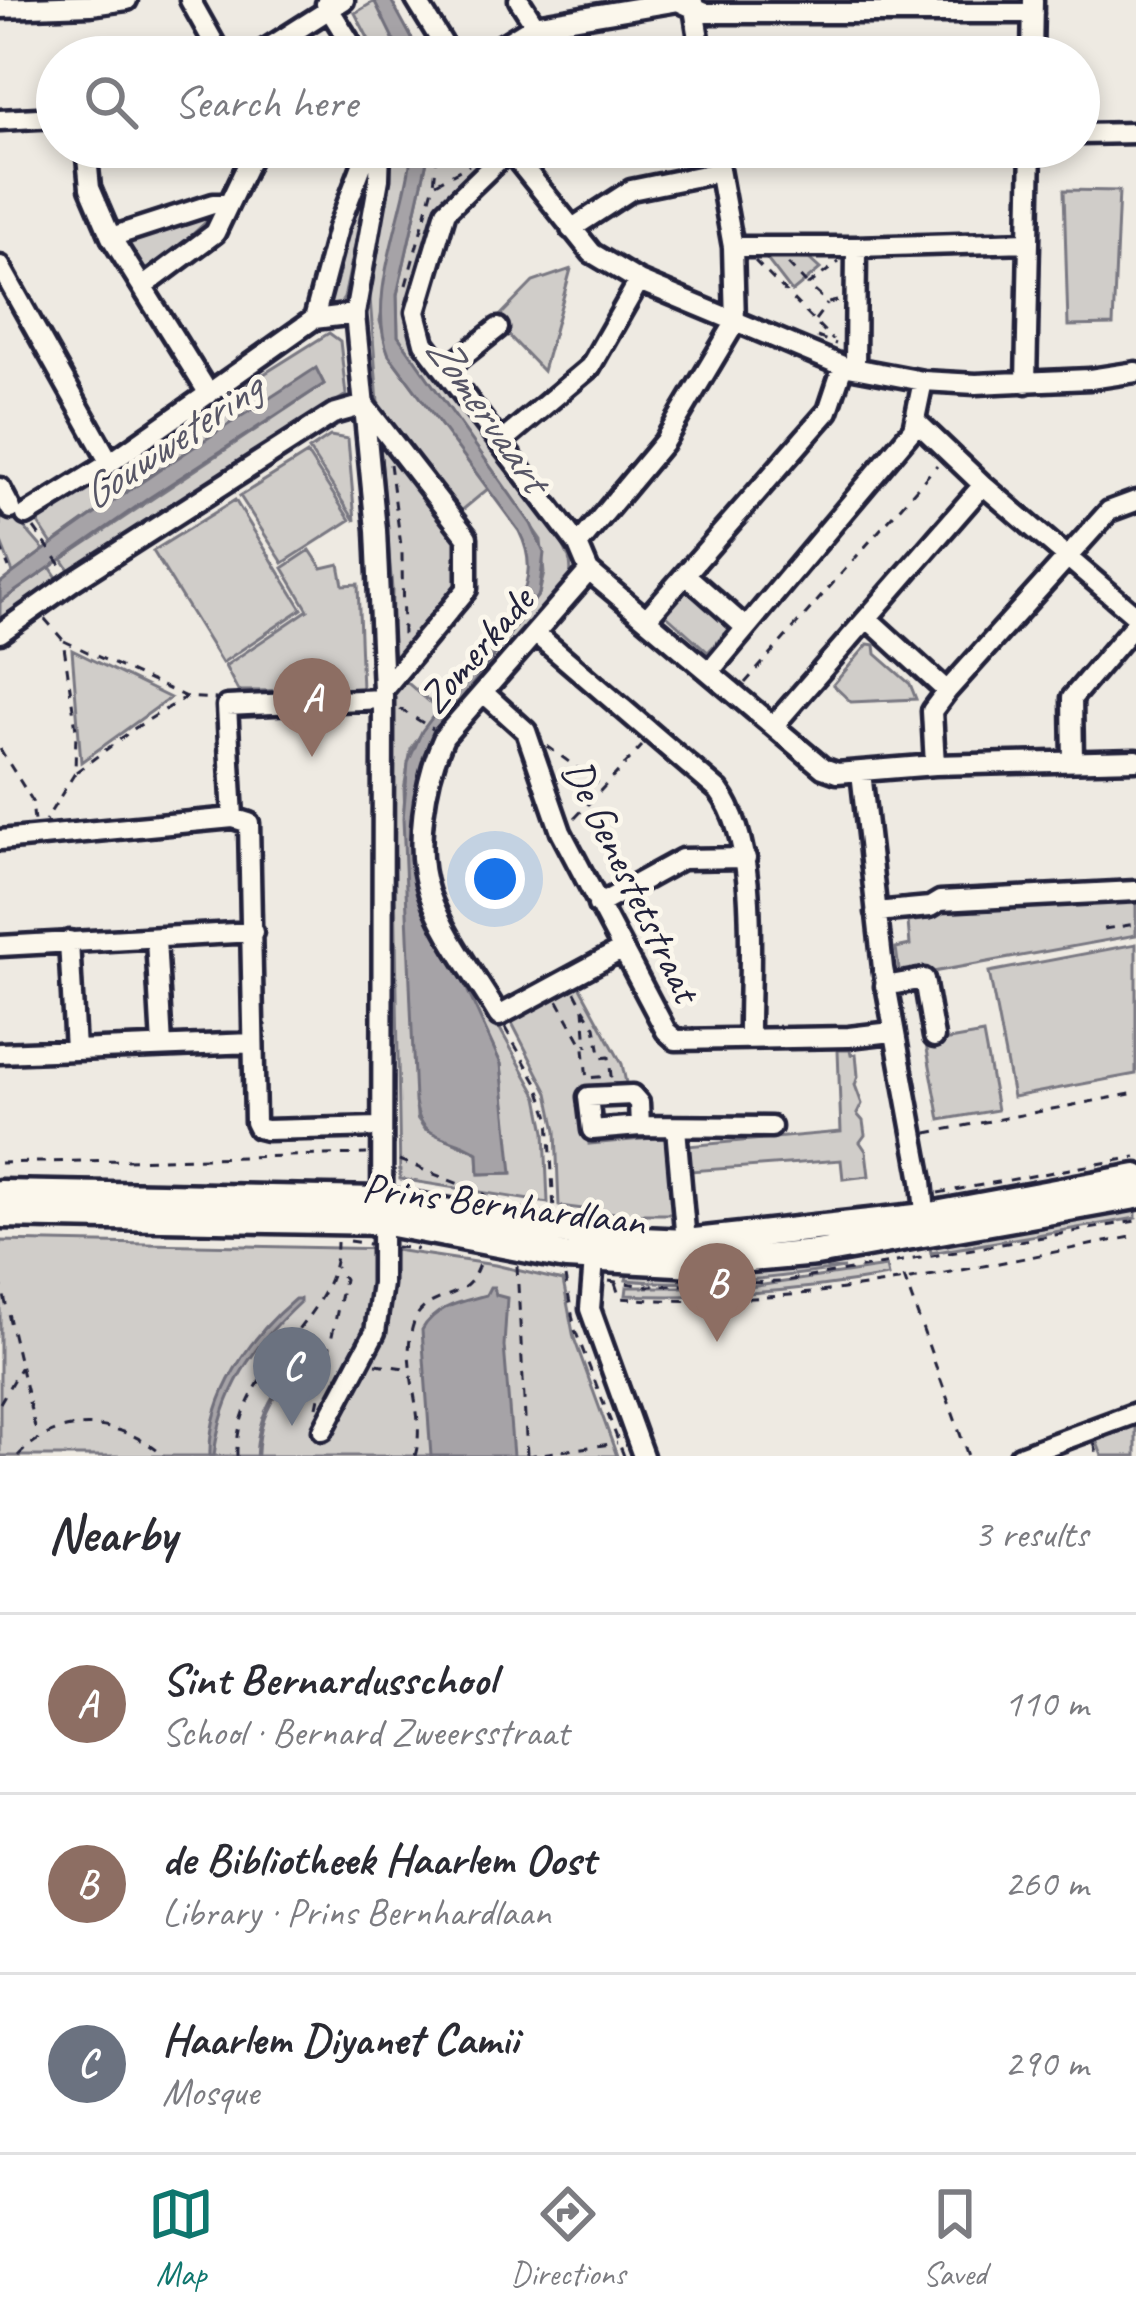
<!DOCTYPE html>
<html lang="en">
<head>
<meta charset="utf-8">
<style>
	body { margin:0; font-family:Caveat,sans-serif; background:#f2f2f3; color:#2b2b33 }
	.you { position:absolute; left:495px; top:879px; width:42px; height:42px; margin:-30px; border:9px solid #fff; border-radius:50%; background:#1a73e8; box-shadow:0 0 0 18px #1a73e833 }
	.badge { display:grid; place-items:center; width:78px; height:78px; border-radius:50%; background:#0f766e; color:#fff; font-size:39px; font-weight:700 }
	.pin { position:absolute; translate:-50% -99px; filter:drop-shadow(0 3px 6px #0008) }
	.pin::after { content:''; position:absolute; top:63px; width:42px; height:36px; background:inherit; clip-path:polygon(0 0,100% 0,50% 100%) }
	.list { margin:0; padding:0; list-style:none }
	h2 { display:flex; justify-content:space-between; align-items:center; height:156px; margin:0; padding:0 48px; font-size:51px }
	h2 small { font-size:39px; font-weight:400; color:#7c7c81 }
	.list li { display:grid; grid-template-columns:78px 1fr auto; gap:36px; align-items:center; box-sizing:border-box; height:180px; padding:0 48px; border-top:3px solid #e1e1e2 }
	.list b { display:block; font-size:45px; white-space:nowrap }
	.list p { margin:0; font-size:39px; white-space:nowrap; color:#7c7c81 }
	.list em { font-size:39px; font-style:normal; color:#7c7c81 }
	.icon { flex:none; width:66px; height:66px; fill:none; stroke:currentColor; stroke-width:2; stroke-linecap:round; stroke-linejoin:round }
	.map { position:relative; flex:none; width:1136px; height:1456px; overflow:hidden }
	.search { position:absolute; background:#fff; box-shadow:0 6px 18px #0003; left:36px; right:36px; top:36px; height:132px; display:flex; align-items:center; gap:30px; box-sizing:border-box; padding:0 42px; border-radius:66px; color:#7c7c81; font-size:45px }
	.sheet { height:696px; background:#fff }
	nav { display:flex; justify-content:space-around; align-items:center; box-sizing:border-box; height:168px; border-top:3px solid #e1e1e2; background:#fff; font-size:33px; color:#7c7c81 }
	nav a { display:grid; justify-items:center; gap:6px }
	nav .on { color:#0f766e }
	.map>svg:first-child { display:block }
	.green { fill:#d0cdc9; stroke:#797882; stroke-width:3 }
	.water { fill:#a6a3a7; stroke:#716f7c; stroke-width:3 }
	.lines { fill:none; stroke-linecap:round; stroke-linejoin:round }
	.stream { stroke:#716f7c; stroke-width:4.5 }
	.minor-casing { stroke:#22223b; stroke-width:27 }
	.major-casing { stroke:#22223b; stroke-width:33 }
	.path { stroke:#22223b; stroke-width:3; stroke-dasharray:9 9; stroke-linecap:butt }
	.minor { stroke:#fbf7ec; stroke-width:18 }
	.major { stroke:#fbf7ec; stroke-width:24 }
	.labels { text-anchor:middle; stroke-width:10; stroke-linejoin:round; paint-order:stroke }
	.street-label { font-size:42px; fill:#22223b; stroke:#fbf7ec }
	.water-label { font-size:45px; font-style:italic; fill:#575666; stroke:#fbf7ec }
</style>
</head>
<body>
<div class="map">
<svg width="1136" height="1456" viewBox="0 0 1136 1456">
	<rect width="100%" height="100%" fill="#eeeae2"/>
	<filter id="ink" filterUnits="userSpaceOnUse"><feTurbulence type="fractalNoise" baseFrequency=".00833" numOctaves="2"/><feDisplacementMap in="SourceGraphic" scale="24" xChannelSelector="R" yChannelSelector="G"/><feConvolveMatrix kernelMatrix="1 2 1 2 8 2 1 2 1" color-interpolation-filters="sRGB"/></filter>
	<g filter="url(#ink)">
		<path class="green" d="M375,1L400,51L402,57H378L355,13Z
			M394,147H412L411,167L380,321L389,355L489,488L460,512L378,403L369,285Z
			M430,147H490V160L456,185L443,202L412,313V330L423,351L561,541C567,552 573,563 570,576C565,592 549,608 538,622C505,661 455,705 434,752C414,795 417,852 427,898L538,1097L545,1132L548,1203L400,1179L392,689L402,678L438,709L411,749L404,789L417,1118L425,1129L478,1153L479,1174L511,1173L501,1064L426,908C411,858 407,785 433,738L539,594L544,573L541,540L398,336L397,295Z
			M372,167L344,298L340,304L329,306L324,300L356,198Z
			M1064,190L1119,191L1113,325L1068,326Z
			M209,214L210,218L149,275L126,241Z
			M765,257L809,259L820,269L792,292Z
			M571,269L543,371L495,321L533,282Z
			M329,333L340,341L346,395L72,574L62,559L324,384L316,369L141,481L52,544L35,518Z
			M379,434L462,540L461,585L391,670L392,589Z
			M330,436L348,439L355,521L309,450Z
			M307,454L350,520L283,563L240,496Z
			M235,500L302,609L222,663L153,551Z
			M12,513L44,550L13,573L0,540V520Z
			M310,550L322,568L339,564L343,585L358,584L362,690L238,691L225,666L308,610L283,568Z
			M50,567L60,582L0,622V602Z
			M685,585L732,626L708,652L661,610Z
			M868,644L875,645L876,654L910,684L916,699L851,702L833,685Z
			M72,650L170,698L81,762Z
			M1136,899V935L900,978L896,948L910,945L908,922L928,919L942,908Z
			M1136,944V1074L1013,1097L989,972Z
			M576,980L622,1064L626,1083L583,1086L589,1144L674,1136L682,1214H623L559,1206L556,1131L548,1093L510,1019Z
			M983,1034L997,1110L940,1120L926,1044Z
			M838,1050H850L851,1055L856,1054L858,1076L855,1085L862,1104L857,1114L863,1121L865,1135L860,1142L866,1151L869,1176L843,1179L841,1160L690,1171L687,1146L841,1132Z
			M1136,1206V1218L931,1253L929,1242Z
			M0,1241L388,1249L495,1265L563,1281L574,1338L617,1456H0Z
			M825,1264L827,1269L844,1268C771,1279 700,1287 626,1280L629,1269Z
			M886,1267L888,1276C800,1291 715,1299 626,1295L627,1287H750Z
			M1136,1422V1456H1102L1095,1437Z"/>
		<path class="water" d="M374,0H391L422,57H402Z
			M412,147H430L397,295L398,336L531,524L544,553L539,594L433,738L424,754L417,788L416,835L455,963L501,1064L512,1173L479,1174L478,1153C450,1133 420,1144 415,1101L403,818L408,763L422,731L518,604C531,579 532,557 519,531L389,355C364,297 408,209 412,147Z
			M316,368L324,384L149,498L0,602V583C101,506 209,437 316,368Z
			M490,1287H494L496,1295L507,1298L504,1346L513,1456H431L422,1330C435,1306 461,1302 486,1295Z
			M295,1299H300V1302C253,1346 221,1391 214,1456H210C208,1395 250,1337 295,1299Z"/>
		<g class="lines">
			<path class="stream" d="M257,1456C258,1427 265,1409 281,1385"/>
			<g class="minor-casing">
				<path id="minor" d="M190,0L222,57
					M416,0L451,57
					M519,0L535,25
					M693,2L702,57
					M326,4L359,57
					M0,8L91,5L127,0
					M254,57L344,0
					M483,57L535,25L678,1L704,13H1033
					M1032,57L1033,0
					M0,120L57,117
					M1079,134L1136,133
					M86,147L90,188L111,237L209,394
					M507,147L592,253L639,281L843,366L923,381L976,384L1090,379L1136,372
					M512,147L446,211L416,312L424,343L578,545L589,571
					M571,229L631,190L719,172
					M111,237L213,204H228
					M733,247H856L855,368
					M856,247L1029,242
					M0,266L110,463
					M144,286L215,233L256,147
					M314,319L338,228L369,147
					M445,370L498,328
					M1026,383L1031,147
					M365,406L467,537V589L383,690
					M917,422L983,485L1136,616
					M500,443L590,367L639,281
					M0,488L11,509
					M26,515L110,463L314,319L355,314
					M578,545L664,442L735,323L733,247L715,147
					M589,571L444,737C425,779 413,848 429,893C444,936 476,977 499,1016L621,950
					M589,571L823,768L837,773L935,765L1136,760
					M686,575L746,628
					M647,618L828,411L843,366
					M868,619L947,691L932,711L935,765
					M0,633L73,581L333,414L365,405
					M536,634L719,791C761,847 748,967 749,1037
					M710,671L913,429L923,381
					M947,691L1109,511L1136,501
					M485,694L526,731L561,832L666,1031L676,1040L849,1037L892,1032
					M774,725L983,485
					M1073,761L1072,698L1136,623
					M861,772L883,968L922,1181L926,1224
					M233,818L227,706L383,699
					M0,840L233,818L249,823L255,1122L258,1128L266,1130L380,1127
					M598,905L682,859L746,858
					M876,912L930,907L940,901L1136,891
					M156,939L162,1046
					M69,941L75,1050
					M0,946L253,932
					M885,986L924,979L934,1037
					M0,1053L253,1043
					M640,1126L639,1103L632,1095L588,1097L592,1130L640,1126L771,1127
					M676,1128L686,1242
					M595,1248L590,1309L643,1456
					M323,1430L375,1332L382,1284L383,690L376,530L355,314L379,179L380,147
					M1020,1456L1136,1413"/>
			</g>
			<g class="major-casing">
				<path id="major" d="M0,1193L382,1200L597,1238L686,1242L925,1216L1136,1177
					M0,1215L382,1222L566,1257L695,1264L816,1253L1136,1196"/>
			</g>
			<path class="path" d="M436,183L469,165
				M755,261L833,340
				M788,264L806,283
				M406,285L434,184L438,147
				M837,301L828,303L808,285L839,262
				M815,320L827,304
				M817,337L836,344
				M390,464L402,553L403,640
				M34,528L64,569
				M0,546L9,568
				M45,619L63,640L76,729L75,773L45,821
				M64,641L186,697L216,699
				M745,683L937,465
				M400,709L433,729
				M547,746L602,786
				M0,749L32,800L34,822
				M76,772L135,728L186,697
				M575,818L642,746
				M1104,929L1136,924
				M575,992L584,1009L587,1047
				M558,1001L584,1048L587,1081
				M584,1009L595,1027L601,1058L609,1057L611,1076L587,1078
				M505,1028L538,1085L549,1117L554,1211
				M927,1133L1136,1093
				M399,1160L484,1194L488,1200
				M0,1163L367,1154
				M938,1193L1136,1157
				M349,1241L369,1244
				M396,1247L417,1249
				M517,1266L527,1456
				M565,1277L575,1330L624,1456
				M904,1277L968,1456
				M0,1279L37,1436
				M609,1281L647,1286L780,1282L1136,1221
				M615,1283L620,1298C790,1311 970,1268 1136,1236
				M376,1364L411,1369
				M0,1403L20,1368
				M317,1407L344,1279L336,1267
				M1094,1443L1098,1456
				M18,1456C59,1412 122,1419 164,1456
				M237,1456C234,1365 337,1324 337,1242
				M415,1456C428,1413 398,1366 414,1322C422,1298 450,1299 467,1285C474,1279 477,1268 481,1260
				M527,1456L617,1443"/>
			<use href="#minor" class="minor"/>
			<use href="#major" class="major"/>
		</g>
	</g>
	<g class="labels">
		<g class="street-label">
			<text transform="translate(475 649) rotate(-49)" y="15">Zomerkade</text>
			<text transform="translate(633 880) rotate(64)" y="15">De Genestetstraat</text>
			<text transform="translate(504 1203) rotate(7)" y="15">Prins Bernhardlaan</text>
		</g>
		<g class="water-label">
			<text transform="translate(489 412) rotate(55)" y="16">Zomervaart</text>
			<text transform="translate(170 440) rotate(-34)" y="16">Gouwwetering</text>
		</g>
	</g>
</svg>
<div class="you"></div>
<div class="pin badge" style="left:312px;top:757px;background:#8d6e63">A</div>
<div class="pin badge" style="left:717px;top:1342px;background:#8d6e63">B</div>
<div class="pin badge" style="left:292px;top:1426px;background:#6b7280">C</div>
<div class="search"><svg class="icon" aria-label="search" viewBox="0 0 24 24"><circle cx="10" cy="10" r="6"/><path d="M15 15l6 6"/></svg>Search here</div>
</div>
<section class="sheet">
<h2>Nearby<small>3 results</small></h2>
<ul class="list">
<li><span class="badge" style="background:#8d6e63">A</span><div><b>Sint Bernardusschool</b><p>School · Bernard Zweersstraat</p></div><em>110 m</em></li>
<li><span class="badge" style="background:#8d6e63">B</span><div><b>de Bibliotheek Haarlem Oost</b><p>Library · Prins Bernhardlaan</p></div><em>260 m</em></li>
<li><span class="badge" style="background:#6b7280">C</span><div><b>Haarlem Diyanet Camii</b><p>Mosque</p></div><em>290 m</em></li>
</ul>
</section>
<nav>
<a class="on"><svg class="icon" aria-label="map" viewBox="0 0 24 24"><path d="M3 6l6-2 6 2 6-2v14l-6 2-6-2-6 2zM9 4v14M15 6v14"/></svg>Map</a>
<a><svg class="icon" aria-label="directions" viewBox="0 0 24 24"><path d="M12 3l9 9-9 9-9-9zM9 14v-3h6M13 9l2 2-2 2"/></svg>Directions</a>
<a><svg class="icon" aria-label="saved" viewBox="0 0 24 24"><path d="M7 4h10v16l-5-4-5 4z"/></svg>Saved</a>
</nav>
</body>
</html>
